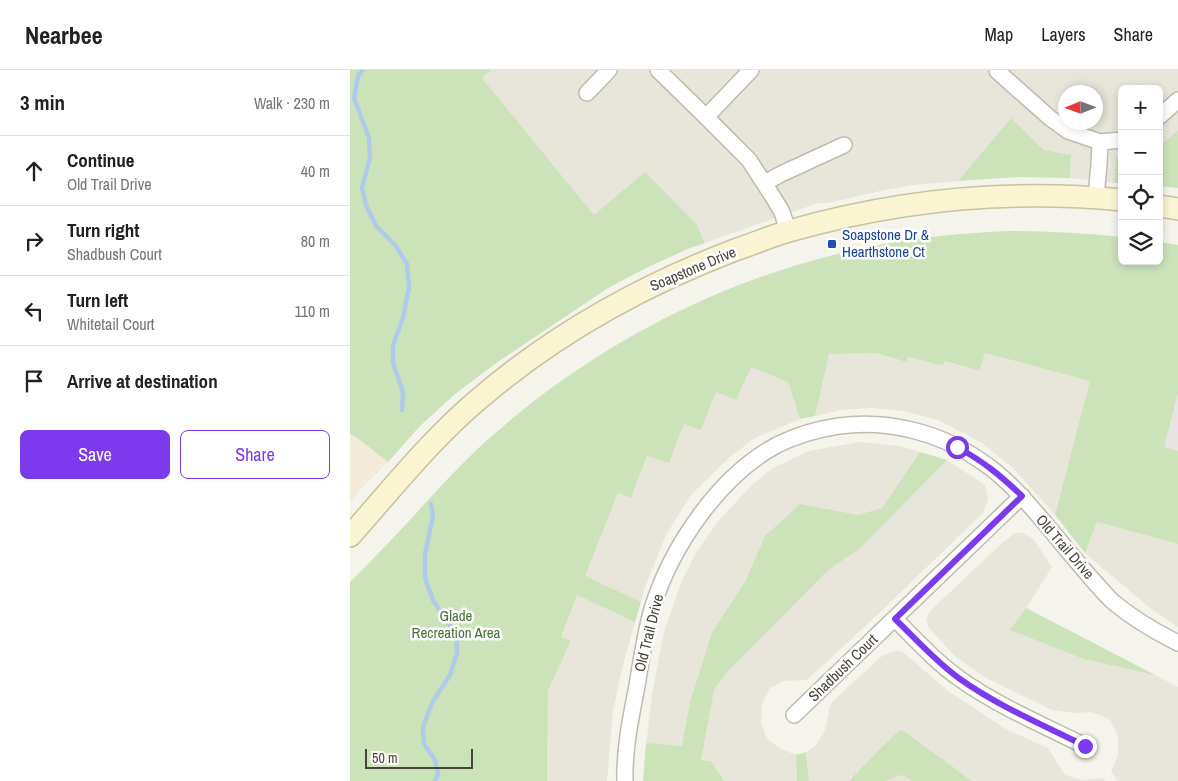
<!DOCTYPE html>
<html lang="en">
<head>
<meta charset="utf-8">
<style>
	body { margin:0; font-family:"Archivo Narrow",sans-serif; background:#f2f2f2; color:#202124 }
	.controls { position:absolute; right:15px; top:15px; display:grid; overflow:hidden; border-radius:8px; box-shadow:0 2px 8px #0003 }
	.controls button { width:45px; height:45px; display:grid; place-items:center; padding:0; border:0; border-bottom:1px solid #e0e0e0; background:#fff; color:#202124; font:25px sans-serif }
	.compass { position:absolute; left:708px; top:15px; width:45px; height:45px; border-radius:50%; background:#fff; box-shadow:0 2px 8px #0003; rotate:269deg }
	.scale { position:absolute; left:15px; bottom:12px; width:108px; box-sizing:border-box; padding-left:5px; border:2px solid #48443a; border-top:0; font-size:14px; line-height:18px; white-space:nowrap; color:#48443a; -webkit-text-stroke:4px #fff; paint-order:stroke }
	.stop { position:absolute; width:15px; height:15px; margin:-11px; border:4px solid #7c3aed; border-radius:50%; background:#fff }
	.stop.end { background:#7c3aed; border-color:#fff; box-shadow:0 1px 5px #0008 }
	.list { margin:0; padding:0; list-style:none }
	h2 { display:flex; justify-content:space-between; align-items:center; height:65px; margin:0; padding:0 20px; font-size:21px }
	h2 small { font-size:16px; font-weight:400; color:#757577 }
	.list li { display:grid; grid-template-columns:32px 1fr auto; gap:15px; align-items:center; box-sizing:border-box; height:70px; padding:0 20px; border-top:1px solid #e0e0e0 }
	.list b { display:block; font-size:19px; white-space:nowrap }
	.list p { margin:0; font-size:16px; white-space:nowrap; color:#757577 }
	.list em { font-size:16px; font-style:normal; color:#757577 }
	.actions { display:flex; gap:10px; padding:15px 20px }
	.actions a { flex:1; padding:11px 0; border:1px solid #7c3aed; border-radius:8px; text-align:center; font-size:18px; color:#7c3aed }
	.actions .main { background:#7c3aed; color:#fff }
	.icon { flex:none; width:28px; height:28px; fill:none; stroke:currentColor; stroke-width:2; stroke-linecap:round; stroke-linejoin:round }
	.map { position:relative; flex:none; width:828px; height:711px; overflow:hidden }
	header { display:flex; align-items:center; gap:30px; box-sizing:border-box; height:70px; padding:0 25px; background:#fff; border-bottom:1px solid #e0e0e0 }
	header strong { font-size:24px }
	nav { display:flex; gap:28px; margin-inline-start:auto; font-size:18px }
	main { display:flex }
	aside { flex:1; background:#fff }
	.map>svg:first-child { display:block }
	.residential { fill:#e8e5db; fill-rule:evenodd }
	.commercial { fill:#f3ebda }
	.green { fill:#cce3ba }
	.parking { fill:#e7e5e3 }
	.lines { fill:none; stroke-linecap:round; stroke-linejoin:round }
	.stream { stroke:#b0cbe9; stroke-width:4.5 }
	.street-casing { stroke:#bfbbaf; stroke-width:18 }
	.secondary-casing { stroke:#c8c29d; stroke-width:24 }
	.street { stroke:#fff; stroke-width:15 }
	.secondary { stroke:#f9f4d1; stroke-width:21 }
	.route { stroke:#7c3aed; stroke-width:6 }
	.transit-dot { fill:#1a4fb4; stroke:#fff; stroke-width:2 }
	.labels { text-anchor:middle; stroke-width:5; stroke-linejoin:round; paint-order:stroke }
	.transit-label { font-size:15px; fill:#164399; stroke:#fff; text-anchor:start }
	.street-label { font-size:15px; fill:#48443a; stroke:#fff }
	.park-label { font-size:15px; fill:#447433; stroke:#fff }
</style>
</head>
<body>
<header>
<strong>Nearbee</strong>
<nav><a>Map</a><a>Layers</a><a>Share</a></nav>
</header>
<main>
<aside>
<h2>3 min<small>Walk · 230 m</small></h2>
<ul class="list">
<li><svg class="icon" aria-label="ahead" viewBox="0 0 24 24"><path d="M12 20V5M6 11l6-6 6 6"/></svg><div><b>Continue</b><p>Old Trail Drive</p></div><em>40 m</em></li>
<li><svg class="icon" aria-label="right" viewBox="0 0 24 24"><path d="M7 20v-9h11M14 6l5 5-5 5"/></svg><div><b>Turn right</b><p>Shadbush Court</p></div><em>80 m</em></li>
<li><svg class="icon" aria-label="left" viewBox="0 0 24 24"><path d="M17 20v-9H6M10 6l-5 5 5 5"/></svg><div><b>Turn left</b><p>Whitetail Court</p></div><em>110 m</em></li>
<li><svg class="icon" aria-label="arrive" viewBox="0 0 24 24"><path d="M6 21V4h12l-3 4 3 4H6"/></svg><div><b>Arrive at destination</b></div></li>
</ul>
<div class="actions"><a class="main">Save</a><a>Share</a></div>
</aside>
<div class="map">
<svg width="828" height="711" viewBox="0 0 828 711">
	<rect width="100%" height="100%" fill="#f4f3ec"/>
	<path class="residential" d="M141,0H828V60L809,77V19H772V87L766,89L764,113L720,108L721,85L694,80L661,48L608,111L564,115L530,121L478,133H468L355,173L347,155L244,145L132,8ZM716,22H746V52H716Z
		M526,283L556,292L557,287L593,296L594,291L630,301L635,283L741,311L705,445L663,398L632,373L588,350L553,341L521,338L491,340L465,346L478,284Z
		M401,296L438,312L450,349L405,368L381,386L340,426L316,465L295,517L291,532L234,506L268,423L281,428L297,386L319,393L334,354L351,360L366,322Z
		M510,372L549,376L597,390L635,415L638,429L633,443L524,548L457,610L434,611L420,618L412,634L411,653L417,669L431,679L446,685L447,711H376L361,691L295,685L302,624L313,565L331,513L346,483L369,450L403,414L423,398L459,381Z
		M747,452L828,474V557L801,539L735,483Z
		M665,463H674L683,469L702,497L676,538L828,617V711H768L761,701L768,686V666L760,649L741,642L724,643L702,640L665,622L631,605L605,586L579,558L576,550L580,541L651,474Z
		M227,524L285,552L272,599L263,641L257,711H197L198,621L221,572L211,567Z
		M546,580L554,583L598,621L656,659L698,678L715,705L731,710L753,708L755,711H459L456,682L466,675L475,660L480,636L483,631L532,586Z"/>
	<path class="commercial" d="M0,364L10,370L38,392L9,421L0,432Z"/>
	<path class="green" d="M0,0H141L132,8L244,145L295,102L347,155L355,173L340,178L296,198L258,218L149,291L105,324L70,356L38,392L10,370L0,364Z
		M661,48L694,80L721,85L720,108L668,107L608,111Z
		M828,60V118L809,116V77Z
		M772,87V113H764L766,88Z
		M659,161C697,161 734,163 772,167V191H809V172L828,175V474L747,452L735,483L705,445L740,311L635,283L630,301L595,291L593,296L558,287L556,292L526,283L479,284L465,346L450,349L438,312L401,297L386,330L366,322L351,360L334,354L319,393L297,386L281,428L268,423L235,506L291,532L285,552L227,525L211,567L221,571L198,621L197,711H0V512C14,498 28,484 41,470C72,438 101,403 135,372C244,274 379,204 524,176C568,167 613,163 659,161Z
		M570,382L597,390L509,479L478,500L375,604L364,620L351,690L361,691L375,711H293L296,673L332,676L340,632L362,563L396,510L415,466L450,434L508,445L532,438Z
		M676,538L805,605L734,589L660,560Z
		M551,659L622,711H563L552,705L535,711H499L529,680Z
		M456,682L459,711H447L446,685Z"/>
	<path class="parking" d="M828,323V381L814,377Z"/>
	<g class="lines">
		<path class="stream" d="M13,0L8,6L4,28L19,68L20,88L12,118L16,135L26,156L45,175L57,194L59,217L53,248L43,275V293L53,322L52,340
			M81,434L83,446L75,484V508L83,530L106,565L107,583L100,605L82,633L73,657L74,674L85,690L88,704L85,711"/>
		<g class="street-casing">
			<path id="street" d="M308,0L356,47L399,90L423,127L432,142L438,161
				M647,1L700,48L718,61L750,72L749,94L746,128
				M237,23L259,0
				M356,47L401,0
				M809,47L828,30
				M750,72L772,70
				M415,113L431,104L494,75
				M545,549C566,570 586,592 610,609C648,636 693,655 735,676
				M444,645L672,426
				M275,711C274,679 281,647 287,616C291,590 295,564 302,539C321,477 369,406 427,375C447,365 468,359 489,356C538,349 591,363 631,391C658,409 678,433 699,458C713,475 727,492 741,508C748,516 755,524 762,531C782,548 804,561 828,573"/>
		</g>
		<g class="secondary-casing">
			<path id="secondary" d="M809,136L828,139
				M0,466C42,419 81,369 130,328C205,264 293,215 385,180C403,174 421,166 439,161C547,130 660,119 772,130"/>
		</g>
		<use href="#street" class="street"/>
		<use href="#secondary" class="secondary"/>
	</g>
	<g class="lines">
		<path class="route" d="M607,377C634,392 650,405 672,426L545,549C566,569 586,592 610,609C648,636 693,655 735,676"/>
	</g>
	<rect class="transit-dot" x="477" y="169" width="10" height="10" rx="2.5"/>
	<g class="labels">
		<g class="transit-label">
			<text x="492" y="170">Soapstone Dr &amp;<tspan x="492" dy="17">Hearthstone Ct</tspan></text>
		</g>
		<g class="street-label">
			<text transform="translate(343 199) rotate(-23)" y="5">Soapstone Drive</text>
			<text transform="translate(715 477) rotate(49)" y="5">Old Trail Drive</text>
			<text transform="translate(299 563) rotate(-76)" y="5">Old Trail Drive</text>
			<text transform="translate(493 598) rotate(-44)" y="5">Shadbush Court</text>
		</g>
		<g class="park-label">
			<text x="106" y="551">Glade<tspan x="106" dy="17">Recreation Area</tspan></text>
		</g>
	</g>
</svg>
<div class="controls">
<button>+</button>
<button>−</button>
<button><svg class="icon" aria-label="locate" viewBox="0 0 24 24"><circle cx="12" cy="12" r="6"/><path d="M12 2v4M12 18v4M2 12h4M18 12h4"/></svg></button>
<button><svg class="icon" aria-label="layers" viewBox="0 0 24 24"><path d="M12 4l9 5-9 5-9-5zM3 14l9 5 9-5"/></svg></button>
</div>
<svg class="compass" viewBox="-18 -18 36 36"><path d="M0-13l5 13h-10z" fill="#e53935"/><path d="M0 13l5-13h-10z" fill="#757577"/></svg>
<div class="scale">50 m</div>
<div class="stop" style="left:607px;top:377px"></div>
<div class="stop end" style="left:735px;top:676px"></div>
</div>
</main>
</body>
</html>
